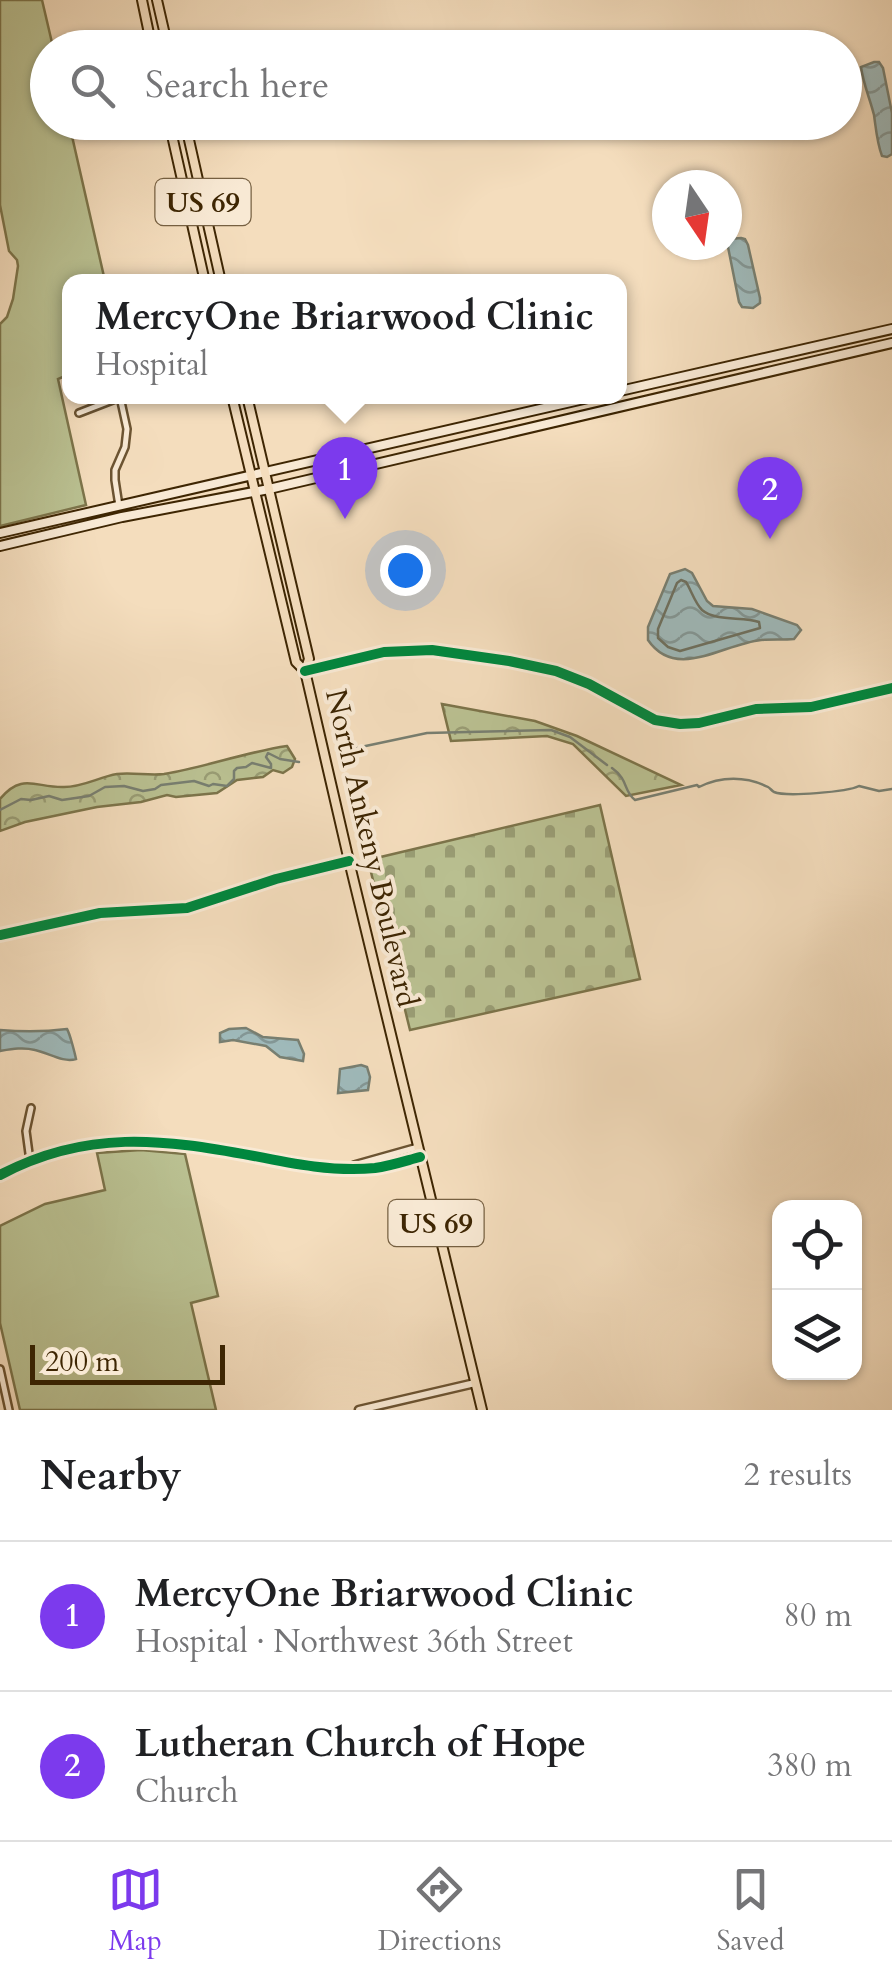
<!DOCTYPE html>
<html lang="en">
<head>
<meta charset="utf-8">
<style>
	body { margin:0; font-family:Cardo,serif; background:#f2f2f2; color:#202124 }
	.controls { position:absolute; right:30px; bottom:30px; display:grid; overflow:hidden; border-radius:20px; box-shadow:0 2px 8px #0004 }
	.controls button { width:90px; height:90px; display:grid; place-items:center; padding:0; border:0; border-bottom:2px solid #e0e0e0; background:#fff; color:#202124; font:50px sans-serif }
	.compass { position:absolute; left:652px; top:170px; width:90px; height:90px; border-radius:50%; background:#fff; box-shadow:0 2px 8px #0004; rotate:167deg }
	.scale { position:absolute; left:30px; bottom:25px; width:195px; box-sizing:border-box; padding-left:10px; border:5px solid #3e2603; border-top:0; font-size:28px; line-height:35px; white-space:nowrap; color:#3e2603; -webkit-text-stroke:8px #f8e9d4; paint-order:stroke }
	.you { position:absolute; left:405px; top:570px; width:35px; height:35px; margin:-25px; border:8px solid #fff; border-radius:50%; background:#1a73e8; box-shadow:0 0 0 15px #1a73e833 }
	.badge { display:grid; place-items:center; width:65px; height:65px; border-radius:50%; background:#7c3aed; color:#fff; font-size:32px; font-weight:700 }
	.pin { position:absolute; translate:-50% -82px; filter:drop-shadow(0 2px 5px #0008) }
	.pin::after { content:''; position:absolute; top:52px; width:35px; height:30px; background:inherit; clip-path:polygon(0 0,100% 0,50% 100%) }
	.popup { position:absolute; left:62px; top:274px; width:565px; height:130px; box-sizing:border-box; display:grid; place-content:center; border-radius:20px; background:#fff; filter:drop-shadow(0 2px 8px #0005); font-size:32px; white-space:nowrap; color:#757577 }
	.popup b { font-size:38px; color:#202124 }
	.popup::after { content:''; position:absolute; left:50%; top:100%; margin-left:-20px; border:20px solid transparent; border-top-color:#fff }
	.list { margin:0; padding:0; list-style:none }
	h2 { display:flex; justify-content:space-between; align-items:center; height:130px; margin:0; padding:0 40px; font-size:42px }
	h2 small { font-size:32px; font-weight:400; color:#757577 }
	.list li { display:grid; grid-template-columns:65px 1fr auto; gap:30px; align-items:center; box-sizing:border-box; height:150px; padding:0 40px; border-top:2px solid #e0e0e0 }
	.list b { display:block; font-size:38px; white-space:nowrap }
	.list p { margin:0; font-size:32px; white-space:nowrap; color:#757577 }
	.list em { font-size:32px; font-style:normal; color:#757577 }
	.icon { flex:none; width:55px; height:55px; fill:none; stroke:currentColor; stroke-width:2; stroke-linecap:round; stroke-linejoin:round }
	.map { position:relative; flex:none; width:892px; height:1410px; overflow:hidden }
	.search { position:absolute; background:#fff; box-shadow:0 2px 8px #0004; left:30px; right:30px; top:30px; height:110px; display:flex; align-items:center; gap:25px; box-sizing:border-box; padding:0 35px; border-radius:55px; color:#757577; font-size:38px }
	.sheet { height:430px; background:#fff }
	nav { display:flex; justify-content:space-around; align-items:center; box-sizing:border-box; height:140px; border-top:2px solid #e0e0e0; background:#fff; font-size:28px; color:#757577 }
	nav a { display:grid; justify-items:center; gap:5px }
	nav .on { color:#7c3aed }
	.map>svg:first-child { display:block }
	.grass { fill:#bac192; stroke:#7c744a; stroke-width:2.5 }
	.forest { fill:url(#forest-crowns); stroke:#7c744a; stroke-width:2.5 }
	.cemetery { fill:url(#cemetery-stones); stroke:#7c744a; stroke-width:2.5 }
	.water { fill:url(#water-waves); stroke:#787f71; stroke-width:2.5 }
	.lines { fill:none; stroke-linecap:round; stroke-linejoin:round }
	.shore { stroke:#6e705f; stroke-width:2.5 }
	.stream { stroke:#787f71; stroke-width:2.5 }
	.minor-casing { stroke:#6c5432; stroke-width:10 }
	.tertiary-casing { stroke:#6c5432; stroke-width:11 }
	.secondary-casing { stroke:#3e2603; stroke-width:12 }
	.primary-casing { stroke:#3e2603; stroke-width:12 }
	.minor { stroke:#f8e9d4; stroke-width:5 }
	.tertiary { stroke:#f8e9d4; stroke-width:6 }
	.secondary { stroke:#f8e9d4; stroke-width:8 }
	.primary { stroke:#f4ddbd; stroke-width:8 }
	.cycleway-casing { stroke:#f8e9d4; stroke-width:16 }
	.cycleway { stroke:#00873e; stroke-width:10 }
	.labels { text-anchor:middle; stroke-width:8; stroke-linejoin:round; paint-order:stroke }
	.shield { fill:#f8e9d4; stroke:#766042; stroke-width:2.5 }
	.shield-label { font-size:28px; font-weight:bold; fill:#3e2603 }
	.street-label { font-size:30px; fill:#3e2603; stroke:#f8e9d4 }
</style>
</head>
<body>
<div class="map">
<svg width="892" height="1410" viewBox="0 0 892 1410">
	<defs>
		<pattern id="forest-crowns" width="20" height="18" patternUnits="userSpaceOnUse" patternTransform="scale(2.5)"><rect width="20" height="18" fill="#bac192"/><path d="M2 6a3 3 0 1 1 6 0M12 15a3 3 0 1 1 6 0" fill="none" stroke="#999d75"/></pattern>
		<pattern id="cemetery-stones" width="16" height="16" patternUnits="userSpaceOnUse" patternTransform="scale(2.5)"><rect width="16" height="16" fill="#bac192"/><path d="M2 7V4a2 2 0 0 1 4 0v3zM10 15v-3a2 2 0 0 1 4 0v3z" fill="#999d75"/></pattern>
		<pattern id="water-waves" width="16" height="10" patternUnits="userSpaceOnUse" patternTransform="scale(2.5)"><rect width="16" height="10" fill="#9fbabb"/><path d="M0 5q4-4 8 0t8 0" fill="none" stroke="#839796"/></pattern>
	</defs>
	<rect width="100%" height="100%" fill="#f4ddbd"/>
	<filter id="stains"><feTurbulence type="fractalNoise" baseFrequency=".002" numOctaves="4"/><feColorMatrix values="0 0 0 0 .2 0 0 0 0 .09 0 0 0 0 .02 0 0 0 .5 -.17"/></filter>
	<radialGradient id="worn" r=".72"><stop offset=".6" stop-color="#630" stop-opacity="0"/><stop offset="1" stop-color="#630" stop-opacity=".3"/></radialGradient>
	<path class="grass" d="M0,0H42L53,47L48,48V122L69,123L105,281L70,282V374L58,379L86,505L0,526V324L7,317L13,299L18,266L17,260L9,251L0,205Z
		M141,1150L185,1154L218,1296L191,1303L216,1410H20L0,1323V1226L45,1204L105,1190L97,1153Z"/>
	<path class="forest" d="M442,704L535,721L577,736L681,785L626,796L573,744L547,736L451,741Z
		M287,746L295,759L292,767L283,773L273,770L263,777L237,780L217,793L176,797L167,795L141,802L97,807L25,822L0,831V799C22,772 36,788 64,787C83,787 99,777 117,774C133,772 149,776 164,774C206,767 246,752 287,746Z"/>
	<path class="cemetery" d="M600,805L640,979L410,1030L368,860Z"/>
	<path class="water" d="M874,62H879L883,68L892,113V154L887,157L882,156C877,143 876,129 874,115C870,99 863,83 861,67Z
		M741,238L745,239L748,245L760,298V303L753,308L742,307L739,302L727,242L730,239Z
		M685,569L692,573L707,601L713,606L752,609L797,625L801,630L794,639C783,640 772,639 761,640C723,644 676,681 648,640V627L670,574Z
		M246,1028L263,1037L298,1040L304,1054L303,1061L280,1057L266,1046L233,1040L220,1042V1033L229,1029Z
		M67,1029C70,1034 75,1054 76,1059C63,1063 49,1053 35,1050C23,1047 12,1049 0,1051V1030C23,1032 44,1032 67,1029Z
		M361,1065L367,1067L370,1077L368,1090L338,1093L340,1069Z"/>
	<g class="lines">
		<path class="shore" d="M681,580L686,582C691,590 695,603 702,610C716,622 743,616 759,622L760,628L680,651L668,647L658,638V629L677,583Z"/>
		<path class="stream" d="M342,751L427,733L551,730L570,737L607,765
			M612,768C629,780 623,791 635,800L697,785L699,787C721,776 746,776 768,787C770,788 772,791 774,792C786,797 847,792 859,786L879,791L892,789
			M0,810L21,799L31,800L49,796L62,800L89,796L105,787L124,786L143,791L155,789L161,785L194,781L209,786L213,784L227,786L234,779V771L237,768L246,767L252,763L271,768V764L266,757L268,753L280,759L299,762"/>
		<g class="minor-casing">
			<path id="minor" d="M79,413L123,396
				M119,506L115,480V470L125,447L127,429L120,397
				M305,671L384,652L432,650L509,661L556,671L589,684L655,720L680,724L699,723L756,709L811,707L892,688
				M0,935L100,913L187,908L276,879L347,862
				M30,1161L26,1131L31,1108
				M354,1165L418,1147
				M0,1175C87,1129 162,1139 254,1156C293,1164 335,1172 375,1168C390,1166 405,1161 420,1157
				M0,1369L9,1410"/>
		</g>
		<g class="tertiary-casing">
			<path id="tertiary" d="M359,1410L475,1383"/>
		</g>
		<g class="secondary-casing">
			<path id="secondary" d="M620,391L892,329
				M0,533L597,396
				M0,546L122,517L269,489L892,343"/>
		</g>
		<g class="primary-casing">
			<path id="primary" d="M142,0L152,48
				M157,0L168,48
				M169,122L205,282
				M185,122L221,282
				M232,396L296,662L305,671
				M247,396L309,659L305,671L349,861L482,1410"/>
		</g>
		<use href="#minor" class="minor"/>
		<use href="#tertiary" class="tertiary"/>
		<use href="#secondary" class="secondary"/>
		<use href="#primary" class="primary"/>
		<g class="cycleway-casing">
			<path id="cycleway" d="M305,671L384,652L432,650L509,661L556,671L589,684L655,720L680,724L699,723L756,709L811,707L892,688
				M0,935L100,913L187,908L276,879L349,861
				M0,1175C87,1129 162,1139 254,1156C293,1164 335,1172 375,1168C390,1166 405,1161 420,1157"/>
		</g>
		<use href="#cycleway" class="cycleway"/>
	</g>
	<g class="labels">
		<g class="shield">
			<rect x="155.5" y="179" width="95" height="46" rx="8"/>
			<rect x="388.5" y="1200" width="95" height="46" rx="8"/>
		</g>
		<g class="shield-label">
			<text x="203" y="212">US 69</text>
			<text x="436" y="1233">US 69</text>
		</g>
		<g class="street-label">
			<text transform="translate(372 848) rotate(77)" y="10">North Ankeny Boulevard</text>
		</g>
	</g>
	<rect width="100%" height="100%" filter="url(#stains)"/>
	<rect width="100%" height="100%" fill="url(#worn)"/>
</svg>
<div class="controls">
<button><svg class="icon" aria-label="locate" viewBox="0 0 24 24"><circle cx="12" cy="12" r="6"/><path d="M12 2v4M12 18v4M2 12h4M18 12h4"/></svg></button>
<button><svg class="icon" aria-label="layers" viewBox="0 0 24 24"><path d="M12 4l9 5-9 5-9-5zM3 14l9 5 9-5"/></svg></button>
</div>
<svg class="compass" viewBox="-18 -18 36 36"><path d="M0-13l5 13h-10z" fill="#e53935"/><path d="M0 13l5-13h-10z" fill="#757577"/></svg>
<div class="scale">200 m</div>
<div class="you"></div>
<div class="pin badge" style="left:345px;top:519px">1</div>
<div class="popup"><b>MercyOne Briarwood Clinic</b>Hospital</div>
<div class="pin badge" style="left:770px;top:539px">2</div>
<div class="search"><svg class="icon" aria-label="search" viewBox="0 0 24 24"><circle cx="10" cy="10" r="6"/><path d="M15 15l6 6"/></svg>Search here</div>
</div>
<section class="sheet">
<h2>Nearby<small>2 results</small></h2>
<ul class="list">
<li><span class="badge">1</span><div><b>MercyOne Briarwood Clinic</b><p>Hospital · Northwest 36th Street</p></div><em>80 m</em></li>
<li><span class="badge">2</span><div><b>Lutheran Church of Hope</b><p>Church</p></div><em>380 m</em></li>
</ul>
</section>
<nav>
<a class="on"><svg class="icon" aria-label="map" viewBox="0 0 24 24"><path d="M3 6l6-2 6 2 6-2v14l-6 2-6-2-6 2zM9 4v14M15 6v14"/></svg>Map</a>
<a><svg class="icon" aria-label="directions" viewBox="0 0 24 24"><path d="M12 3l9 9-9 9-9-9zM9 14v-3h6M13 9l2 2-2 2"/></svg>Directions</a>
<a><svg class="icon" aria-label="saved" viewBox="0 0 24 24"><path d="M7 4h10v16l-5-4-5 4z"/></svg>Saved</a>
</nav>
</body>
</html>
